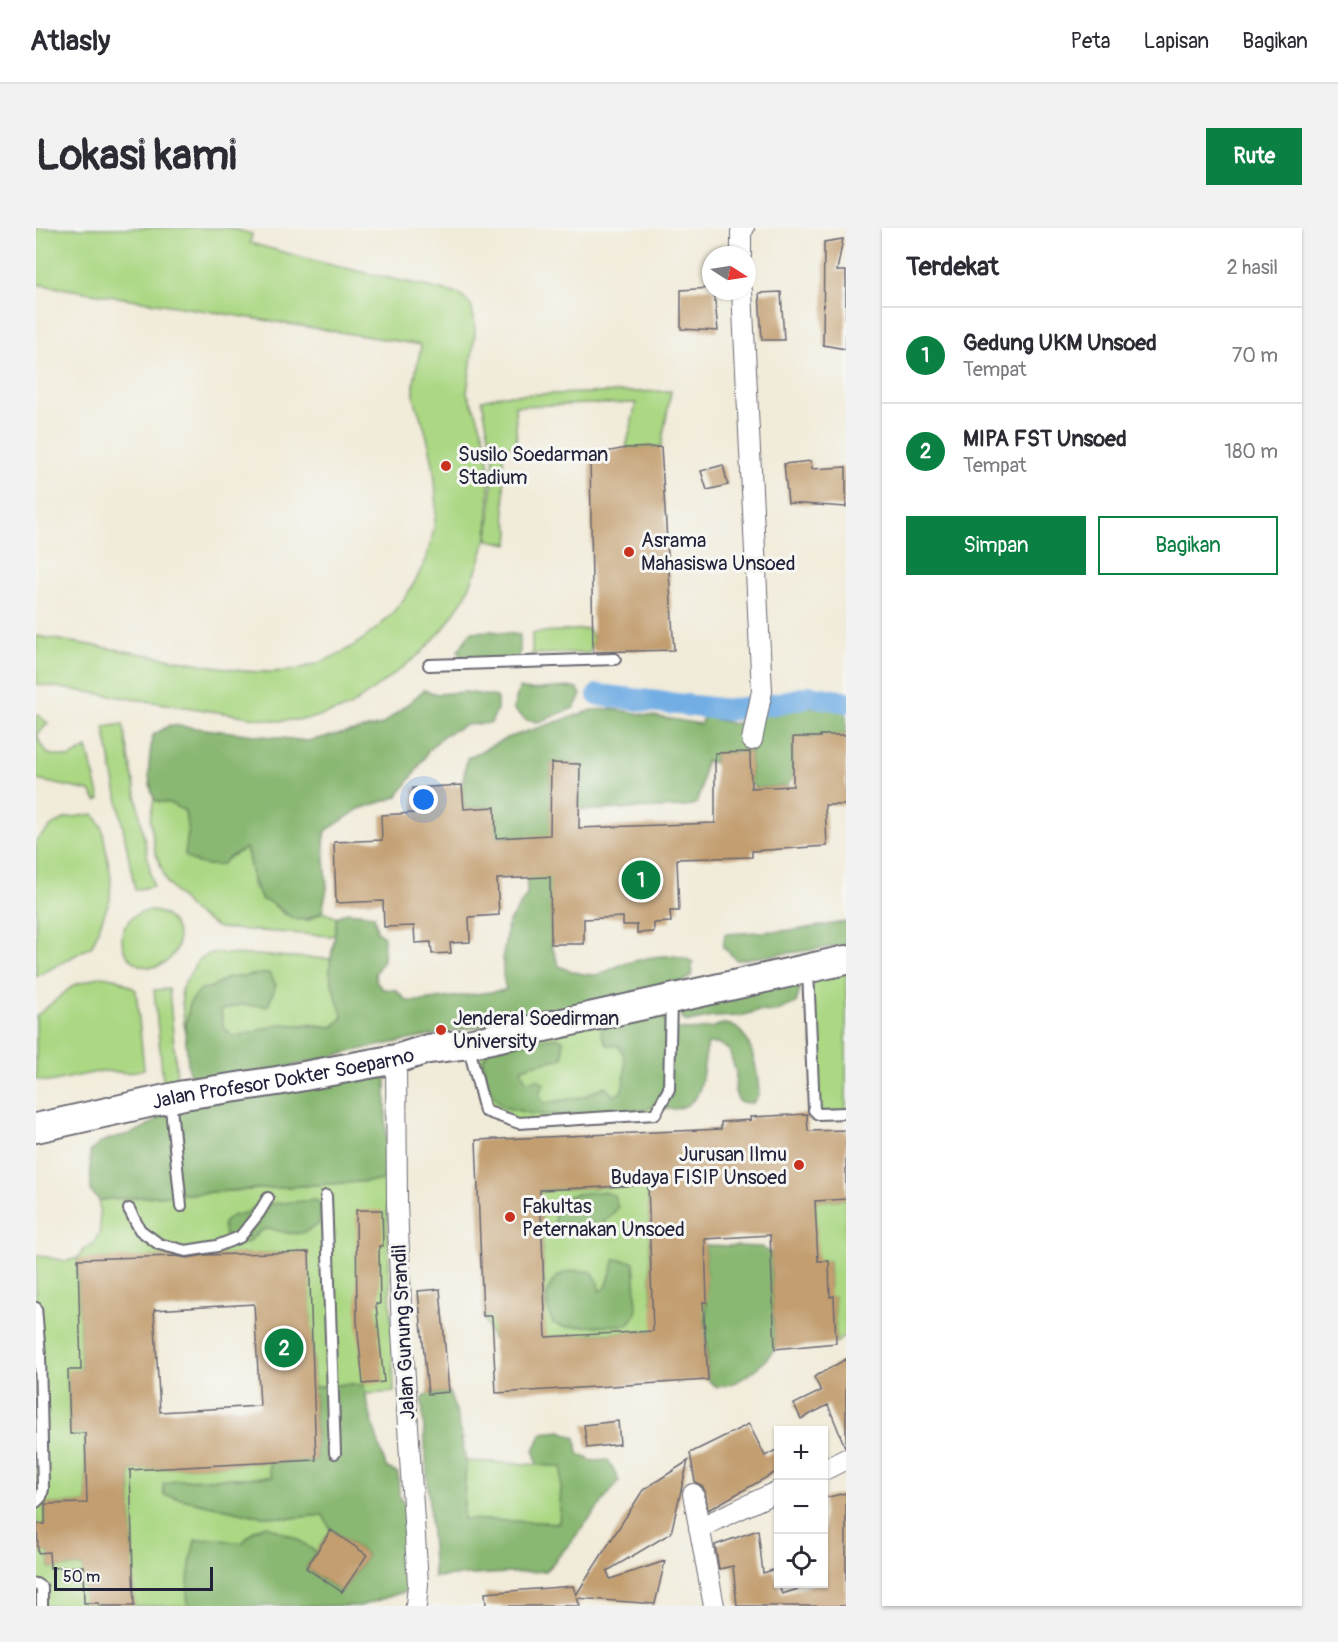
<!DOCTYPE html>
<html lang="id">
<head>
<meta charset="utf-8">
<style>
	body { margin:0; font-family:Pangolin,sans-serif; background:#f2f2f3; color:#2b2b33 }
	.controls { position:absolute; right:18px; bottom:18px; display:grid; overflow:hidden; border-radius:0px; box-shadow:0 2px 4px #0004 }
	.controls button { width:54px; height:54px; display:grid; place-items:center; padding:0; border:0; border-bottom:2px solid #e1e1e2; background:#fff; color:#2b2b33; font:30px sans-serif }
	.compass { position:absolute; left:666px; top:18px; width:54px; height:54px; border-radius:50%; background:#fff; box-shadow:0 2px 4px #0004; rotate:102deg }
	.scale { position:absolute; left:18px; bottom:15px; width:159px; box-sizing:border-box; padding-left:6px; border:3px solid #22223b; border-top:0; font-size:16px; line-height:21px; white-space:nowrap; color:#22223b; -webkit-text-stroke:4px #f6f6f2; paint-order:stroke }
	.you { position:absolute; left:388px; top:572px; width:21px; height:21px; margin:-15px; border:4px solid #fff; border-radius:50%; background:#1a73e8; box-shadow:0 0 0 9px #1a73e833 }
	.badge { display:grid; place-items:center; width:39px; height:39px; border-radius:50%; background:#0b8043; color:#fff; font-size:20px; font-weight:700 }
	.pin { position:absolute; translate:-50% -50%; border:3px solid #fff; box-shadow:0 2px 6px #0006 }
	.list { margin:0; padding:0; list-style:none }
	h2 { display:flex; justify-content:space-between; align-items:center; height:78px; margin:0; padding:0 24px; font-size:26px }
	h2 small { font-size:20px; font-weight:400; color:#7c7c81 }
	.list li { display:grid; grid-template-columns:39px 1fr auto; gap:18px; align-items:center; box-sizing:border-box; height:96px; padding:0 24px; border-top:2px solid #e1e1e2 }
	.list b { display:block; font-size:22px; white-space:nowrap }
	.list p { margin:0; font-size:20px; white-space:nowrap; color:#7c7c81 }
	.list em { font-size:20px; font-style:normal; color:#7c7c81 }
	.actions { display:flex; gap:12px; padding:18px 24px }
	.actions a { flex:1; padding:14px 0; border:2px solid #0b8043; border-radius:0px; text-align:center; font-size:21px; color:#0b8043 }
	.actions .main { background:#0b8043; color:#fff }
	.icon { flex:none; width:33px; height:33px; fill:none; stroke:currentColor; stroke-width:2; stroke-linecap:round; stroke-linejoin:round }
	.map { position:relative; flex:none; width:810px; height:1378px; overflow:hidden; border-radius:0px }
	header { display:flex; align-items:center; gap:36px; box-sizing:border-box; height:84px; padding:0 30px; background:#fff; border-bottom:2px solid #e1e1e2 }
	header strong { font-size:28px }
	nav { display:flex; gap:33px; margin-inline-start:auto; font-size:21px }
	.intro { display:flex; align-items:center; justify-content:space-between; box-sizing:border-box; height:144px; padding:0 36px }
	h1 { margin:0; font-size:42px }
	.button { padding:15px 27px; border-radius:0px; background:#0b8043; color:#fff; font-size:21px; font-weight:700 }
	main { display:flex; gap:36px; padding:0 36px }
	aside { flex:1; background:#fff; border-radius:0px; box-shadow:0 2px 4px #0004 }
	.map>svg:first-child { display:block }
	.green { fill:#acd884; stroke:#677d60; stroke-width:1.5 }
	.forest { fill:#89b872; stroke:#566d56; stroke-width:1.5 }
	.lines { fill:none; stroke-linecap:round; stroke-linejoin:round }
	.canal { stroke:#72aee4; stroke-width:22 }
	.building { fill:#c29e6f; fill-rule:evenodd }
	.lane-casing { stroke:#6a6872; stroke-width:14 }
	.street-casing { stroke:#6a6872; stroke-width:22 }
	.secondary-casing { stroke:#6a6872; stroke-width:32 }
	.lane { stroke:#fff; stroke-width:10 }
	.street { stroke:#fff; stroke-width:20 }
	.secondary { stroke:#fff; stroke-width:28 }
	.poi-dot { fill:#c8321e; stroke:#f6f6f2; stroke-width:2 }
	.labels { text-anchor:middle; stroke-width:6; stroke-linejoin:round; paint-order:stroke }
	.poi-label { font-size:20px; fill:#22223b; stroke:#f6f6f2; text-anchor:start }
	.street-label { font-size:20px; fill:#22223b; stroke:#f6f6f2 }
</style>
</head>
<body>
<header>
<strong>Atlasly</strong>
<nav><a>Peta</a><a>Lapisan</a><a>Bagikan</a></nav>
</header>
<div class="intro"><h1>Lokasi kami</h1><a class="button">Rute</a></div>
<main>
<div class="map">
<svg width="810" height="1378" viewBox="0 0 810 1378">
	<rect width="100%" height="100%" fill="#f6f6f2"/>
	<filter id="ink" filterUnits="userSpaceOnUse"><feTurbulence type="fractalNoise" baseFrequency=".0167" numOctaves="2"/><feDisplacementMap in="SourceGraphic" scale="12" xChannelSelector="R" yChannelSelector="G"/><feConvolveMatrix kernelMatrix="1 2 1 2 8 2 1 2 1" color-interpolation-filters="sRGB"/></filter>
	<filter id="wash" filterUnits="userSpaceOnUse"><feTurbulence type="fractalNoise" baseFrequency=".008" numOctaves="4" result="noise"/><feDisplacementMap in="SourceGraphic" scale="24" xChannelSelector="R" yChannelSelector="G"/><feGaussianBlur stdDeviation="1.35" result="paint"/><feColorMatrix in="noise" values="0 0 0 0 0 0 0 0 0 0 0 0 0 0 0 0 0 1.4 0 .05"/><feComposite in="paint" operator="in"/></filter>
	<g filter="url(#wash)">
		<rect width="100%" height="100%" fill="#f1ebd9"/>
		<path class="green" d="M0,0H193L216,6L214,15L287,35L423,66L435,77L438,91L439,105L431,165L441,187L450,214L454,243L451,309L442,338L430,367L408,400L385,425L353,450L312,480L272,491L241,493L0,456V408L207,443C225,444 244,445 262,441C343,421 404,350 400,265C399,244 395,222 389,202C386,190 379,179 378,167C376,153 383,132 385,117L0,56Z
			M635,163L625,219L590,220L600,175L479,178L481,219L469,218L467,226L469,288L474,303L473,316L452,312L458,233L446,172L467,167Z
			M552,401C559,410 558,415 553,425L496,426V405Z
			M0,486L12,495L1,507L5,517L12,526L34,530L51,520L64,571L60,573L54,563L0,552Z
			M87,496L117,658L99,662L68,499Z
			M118,571L124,574L134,575L149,583L152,605L149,627L193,629L210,620L215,638L216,657L248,686L271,693L286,684L300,689L301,704L295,708L182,700L156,683L131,655L119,623L114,590Z
			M58,586L66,599L75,649L74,671L56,718L0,749V612L17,597L30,590Z
			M86 711a28 28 0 1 1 56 0a28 28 0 1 1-56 0Z
			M175,725L295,731L294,744L307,789L297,799L272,796L198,809L187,799L185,782L203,777L232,778L191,750L175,759L152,785L149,804L145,762L162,732Z
			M810,732V883L781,885L772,741Z
			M66,748L82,751L100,762L108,841L92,845L66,843L13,854L0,851V788L38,757Z
			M133,761L142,861L128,863L118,762Z
			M635,771L619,886L483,895L449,883L432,816Z
			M350,952L358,1164L329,1166L327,1157L312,1156L278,1159L272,1024L42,1032L45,1142L32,1143L34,1205H49L51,1275L9,1276V1296H1L2,1324H13L14,1340L47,1338L48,1375H63L64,1378H1L0,1365V1027L30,1033L42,1030L48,1021L58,1015L64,1003L63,972Z
			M612,957L616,1076L671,1074L669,1100L457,1112L447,1088L509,1085L504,962Z
			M810,971V1107L800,1115L798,1069H785L794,1059L793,1033H781L779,973Z
			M430,1233L526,1238L524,1295L427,1291Z
			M234,1234L237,1249L142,1252L128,1267L217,1287L254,1290L287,1287L295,1302L280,1324L259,1310L230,1297L219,1302L206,1315L197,1314L151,1363L152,1378H98L94,1242Z"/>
		<path class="forest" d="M455,403L484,407V423L481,431L427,432L422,423L435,404Z
			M531,459L542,461L545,467L538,480L502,494L490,492L477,481L483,460L494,462Z
			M388,462L401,466L430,464L461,469V481L455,495L429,497L408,507L393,522L380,543L361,569L323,581L290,603L288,614L291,660L286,684C250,705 254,678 226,672C214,653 216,641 210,620L193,629L185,637C171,638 159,637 149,627L152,605L149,583L134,575L124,574L118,571C110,549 113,530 117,507L134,497L271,513L346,497Z
			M758,479H787L810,483V507L757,510V549L751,558L719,560L715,555L714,524L679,525V535L669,533L665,563L661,575L650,579L555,582L543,581L544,536L515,535V716L523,738C536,744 551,749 565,746C572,743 579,739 587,736C609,730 636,722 657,734L655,748L645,755L502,790L433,800L326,821L198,852L170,853L153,846L149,804L154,774L165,761L176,759L191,750L233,745L240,757L232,778L203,777L185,782L187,799L198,809L244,796L297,799L307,790C303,775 294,758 294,742C294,724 301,707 300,689L312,684L338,687L341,703L348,708L347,732L339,746L341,755L347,761L360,762L371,773H386L470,762L467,748V727L472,695L491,667L490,608L460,610L458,579L428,581L426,557L431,530L471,510L557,482L576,481L664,496L668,488L697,496Z
			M810,694V717L701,732L687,719L689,706L759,702Z
			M756,752L764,762L760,775L739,784L721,783L705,788L677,789L652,794L646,791L645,782Z
			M623,783L633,800C646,803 661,802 675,800C679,799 684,796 688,796C716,796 722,846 723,866L717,875L703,874L699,864L700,845L693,822L683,816H672C668,828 667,858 661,867C651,882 636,884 620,877L608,882L517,887L497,886L467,879L457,867L449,851L447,832L453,821L519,809L527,812V830C512,834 498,834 485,841L490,853L502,851L508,856L503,866L508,875L547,869L569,858L577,868L585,864C590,850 592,831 583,818L571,817L565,805L568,793Z
			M350,843V952L63,972L55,964L54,924C70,908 77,911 96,905C111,900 124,889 136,879Z
			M567,964L578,967L582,980L568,994L565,1002C549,1008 535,1006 519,1003L518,977C532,964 548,965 567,964Z
			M281,972L285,979L283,996C278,999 271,1004 265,1005C238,1010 237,987 211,1015L202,1016L189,1008L187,995L196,988L212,984L221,977Z
			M669,1017L725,1019L735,1025L739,1121C723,1140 707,1156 681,1159L672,1152C669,1107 671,1062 669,1017Z
			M579,1031L598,1034L601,1081L598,1089L592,1097L527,1099L517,1095C502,1061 518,1036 556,1044L562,1053L563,1063L570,1060Z
			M312,1156L328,1157C332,1185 342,1212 350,1239L362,1246L363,1268L370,1280L371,1363L324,1378H152C150,1355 154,1334 159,1312L180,1311L206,1315L219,1302L230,1297L259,1310L280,1324L270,1340L306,1364L331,1327L295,1302L287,1287L254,1290L217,1287L128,1267L127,1256L142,1252L236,1249L232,1241L234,1234L280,1232L278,1159Z
			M413,1164L422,1190L430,1233L427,1291L523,1295L526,1239L501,1237L498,1222L506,1205L525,1203L540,1210L542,1226L557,1233L572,1232L583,1253L535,1314L510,1343L398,1349L386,1171L392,1166Z"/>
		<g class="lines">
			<path class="canal" d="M562,467L692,482L739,476L775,468L810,474"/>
		</g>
		<g id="blocks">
			<path class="building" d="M807,11L801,43H810V121L787,117L788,14Z
				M675,60V63H678L682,103L645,101V62Z
				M745,64L748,112H726L723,65Z
				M625,219L638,422L557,424L554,227L590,220Z
				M775,233L776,241L810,239V279L752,275L748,236Z
				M687,237L692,257L671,262L665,243Z
				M784,507H810V577H789L791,618L716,623V629L641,631L643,683H634L635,694L618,695V704L601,705V697H587V689L548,691V716H515L514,649L461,651L463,687L433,689L434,714L414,715L415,725L396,726L395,714L379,715L378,698L348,699L347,673L300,675L298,614L346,612L345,587L378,585L377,560L426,557L428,581L459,579L460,610L514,607L515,535L544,536L543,600L679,595V525L714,524L715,560L757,558V509H784Z
				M771,886L772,903L810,902V971L779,973L782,1033H793L794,1069L798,1068L800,1115L739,1121L734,1007L669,1011L671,1074H667L672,1152L460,1165L456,1088H447L440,912L685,901V894L715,892L714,889ZM612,957L617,1103L510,1109L504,962Z
				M320,982H346L347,1018H343L344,1076H340L348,1154L327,1156L321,1094Z
				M273,1024L280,1232L94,1242L98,1378H64L63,1375H48L47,1338L14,1340L13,1324L2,1325L1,1296H9V1276L51,1275L49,1205L34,1206L32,1142H45L42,1031L140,1028L151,1030L170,1027ZM218,1076L224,1178L124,1184L118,1082Z
				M404,1061L413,1164L392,1166L382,1063Z
				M810,1131V1219H809L792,1177L765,1191L758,1176L785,1163L778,1149Z
				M582,1193L584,1216L551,1220L548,1197Z
				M713,1196L729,1228L742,1221V1243L672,1282L669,1263L666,1258L659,1254L654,1225Z
				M652,1233L635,1305L571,1343L574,1351L629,1333L619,1376L541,1370L544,1378H450L449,1365L537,1358L540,1367L607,1262Z
				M810,1265V1378H701L697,1338L683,1341L679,1317L722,1302L727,1345L737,1342L746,1366L778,1356H788V1270Z
				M295,1302L331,1327L306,1364L270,1340Z"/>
		</g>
	</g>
	<g filter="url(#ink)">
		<use href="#blocks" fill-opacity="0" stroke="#6a6872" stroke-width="1.5"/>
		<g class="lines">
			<g class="lane-casing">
				<path id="lane" d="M393,437L579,431
					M772,743L778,882L782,886L810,885
					M432,816L449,883L483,895L619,886L633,861L635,772
					M134,870L145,978
					M290,968L299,1225
					M93,981L104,1002L123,1016L150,1023L181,1018L204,1009L223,985L232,970
					M0,1080L4,1127L7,1261L5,1269L0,1274
					M0,1356L6,1360V1378"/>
			</g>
			<g class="street-casing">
				<path id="street" d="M705,27V4L708,0
					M706,63L726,463L716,512
					M360,831L361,974L366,1103L382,1356L380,1378
					M788,1242L810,1231
					M657,1266L678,1378
					M663,1300L742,1263"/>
			</g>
			<g class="secondary-casing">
				<g id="secondary">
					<path id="s1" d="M0,900L148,867L241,853L360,831L392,821L432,816L810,732"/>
				</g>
			</g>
			<use href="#lane" class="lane"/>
			<use href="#street" class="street"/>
			<use href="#secondary" class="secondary"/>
		</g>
	</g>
	<g class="poi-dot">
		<circle cx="410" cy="238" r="6"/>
		<circle cx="593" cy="324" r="6"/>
		<circle cx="405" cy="802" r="6"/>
		<circle cx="763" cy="937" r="6"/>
		<circle cx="474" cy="989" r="6"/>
	</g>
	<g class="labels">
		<g class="poi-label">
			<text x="422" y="233">Susilo Soedarman<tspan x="422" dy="23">Stadium</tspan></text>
			<text x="605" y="319">Asrama<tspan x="605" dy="23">Mahasiswa Unsoed</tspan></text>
			<text x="417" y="797">Jenderal Soedirman<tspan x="417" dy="23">University</tspan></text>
			<text x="751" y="933" text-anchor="end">Jurusan Ilmu<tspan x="751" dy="23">Budaya FISIP Unsoed</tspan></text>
			<text x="486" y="985">Fakultas<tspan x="486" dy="23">Peternakan Unsoed</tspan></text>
		</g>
		<g class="street-label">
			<text dy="7" stroke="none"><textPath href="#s1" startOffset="252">Jalan Profesor Dokter Soeparno</textPath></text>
			<text transform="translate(367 1104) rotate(-93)" y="7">Jalan Gunung Srandil</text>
		</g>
	</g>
</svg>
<div class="controls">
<button>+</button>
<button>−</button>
<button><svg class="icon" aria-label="locate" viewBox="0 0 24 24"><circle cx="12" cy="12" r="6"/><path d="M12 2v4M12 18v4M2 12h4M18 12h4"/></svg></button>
</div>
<svg class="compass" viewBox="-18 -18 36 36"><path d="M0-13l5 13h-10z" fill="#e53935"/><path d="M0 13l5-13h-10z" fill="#7c7c81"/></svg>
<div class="scale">50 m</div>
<div class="you"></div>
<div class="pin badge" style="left:605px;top:652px">1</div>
<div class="pin badge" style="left:248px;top:1120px">2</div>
</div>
<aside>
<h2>Terdekat<small>2 hasil</small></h2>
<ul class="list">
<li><span class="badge">1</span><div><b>Gedung UKM Unsoed</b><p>Tempat</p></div><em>70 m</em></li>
<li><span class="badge">2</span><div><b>MIPA FST Unsoed</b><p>Tempat</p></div><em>180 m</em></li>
</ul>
<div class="actions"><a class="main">Simpan</a><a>Bagikan</a></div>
</aside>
</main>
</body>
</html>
